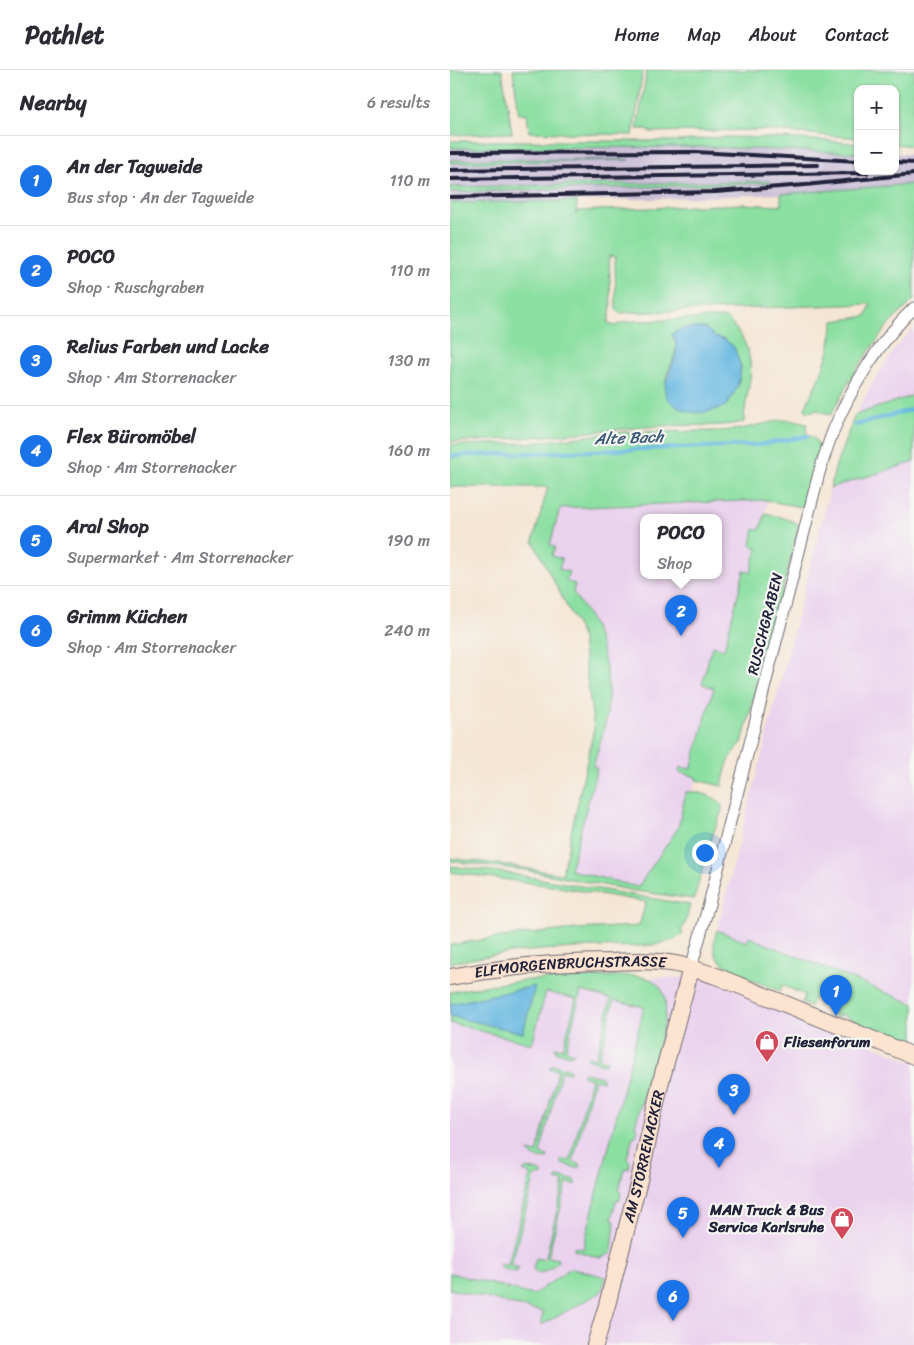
<!DOCTYPE html>
<html lang="en">
<head>
<meta charset="utf-8">
<style>
	body { margin:0; font-family:Sriracha,sans-serif; background:#f7f7f7; color:#2b2b33 }
	.controls { position:absolute; right:15px; top:15px; display:grid; overflow:hidden; border-radius:10px; box-shadow:0 1px 4px #0004 }
	.controls button { width:45px; height:45px; display:grid; place-items:center; padding:0; border:0; border-bottom:1px solid #e1e1e2; background:#fff; color:#2b2b33; font:25px sans-serif }
	.you { position:absolute; left:254px; top:782px; width:18px; height:18px; margin:-12px; border:4px solid #fff; border-radius:50%; background:#1a73e8; box-shadow:0 0 0 8px #1a73e833 }
	.badge { display:grid; place-items:center; width:32px; height:32px; border-radius:50%; background:#1a73e8; color:#fff; font-size:16px; font-weight:700 }
	.pin { position:absolute; translate:-50% -41px; filter:drop-shadow(0 1px 2px #0008) }
	.pin::after { content:''; position:absolute; top:26px; width:18px; height:15px; background:inherit; clip-path:polygon(0 0,100% 0,50% 100%) }
	.popup { position:absolute; left:190px; top:444px; width:82px; height:65px; box-sizing:border-box; display:grid; place-content:center; border-radius:10px; background:#fff; filter:drop-shadow(0 1px 4px #0005); font-size:16px; white-space:nowrap; color:#7c7c81 }
	.popup b { font-size:19px; color:#2b2b33 }
	.popup::after { content:''; position:absolute; left:50%; top:100%; margin-left:-10px; border:10px solid transparent; border-top-color:#fff }
	.list { margin:0; padding:0; list-style:none }
	h2 { display:flex; justify-content:space-between; align-items:center; height:65px; margin:0; padding:0 20px; font-size:21px }
	h2 small { font-size:16px; font-weight:400; color:#7c7c81 }
	.list li { display:grid; grid-template-columns:32px 1fr auto; gap:15px; align-items:center; box-sizing:border-box; height:90px; padding:0 20px; border-top:1px solid #e1e1e2 }
	.list b { display:block; font-size:19px; white-space:nowrap }
	.list p { margin:0; font-size:16px; white-space:nowrap; color:#7c7c81 }
	.list em { font-size:16px; font-style:normal; color:#7c7c81 }
	.map { position:relative; flex:none; width:464px; height:1275px; overflow:hidden }
	header { display:flex; align-items:center; gap:30px; box-sizing:border-box; height:70px; padding:0 25px; background:#fff; border-bottom:1px solid #e1e1e2 }
	header strong { font-size:24px }
	nav { display:flex; gap:28px; margin-inline-start:auto; font-size:18px }
	main { display:flex }
	aside { flex:1; background:#fff }
	.map>svg:first-child { display:block }
	.built { fill:#ead1ed; fill-rule:evenodd }
	.industrial { fill:#cabfd7 }
	.green { fill:#8bdfa1; stroke:#56806e; fill-rule:evenodd }
	.water { fill:#65b7e1; stroke:#446c8e }
	.lines { fill:none; stroke-linecap:round; stroke-linejoin:round }
	.stream { stroke:#65b7e1; stroke-width:4 }
	.street-casing { stroke:#6c6770; stroke-width:13 }
	.secondary-casing { stroke:#6c6770; stroke-width:18 }
	.street { stroke:#fff; stroke-width:11 }
	.secondary { stroke:#fde4d1; stroke-width:16 }
	.rail { stroke:#22223b; stroke-width:4 }
	.labels { text-anchor:middle; stroke-width:4.5; stroke-linejoin:round; paint-order:stroke }
	.street-label { font-size:15px; fill:#22223b; stroke:#f6f6f2 }
	.poi-label { font-size:15px; font-weight:bold; fill:#22223b; stroke:#f6f6f2; text-anchor:start }
	.water-label { font-size:16px; font-style:italic; fill:#395675; stroke:#f6f6f2 }
</style>
</head>
<body>
<header>
<strong>Pathlet</strong>
<nav><a>Home</a><a>Map</a><a>About</a><a>Contact</a></nav>
</header>
<main>
<aside>
<h2>Nearby<small>6 results</small></h2>
<ul class="list">
<li><span class="badge">1</span><div><b>An der Tagweide</b><p>Bus stop · An der Tagweide</p></div><em>110 m</em></li>
<li><span class="badge">2</span><div><b>POCO</b><p>Shop · Ruschgraben</p></div><em>110 m</em></li>
<li><span class="badge">3</span><div><b>Relius Farben und Lacke</b><p>Shop · Am Storrenacker</p></div><em>130 m</em></li>
<li><span class="badge">4</span><div><b>Flex Büromöbel</b><p>Shop · Am Storrenacker</p></div><em>160 m</em></li>
<li><span class="badge">5</span><div><b>Aral Shop</b><p>Supermarket · Am Storrenacker</p></div><em>190 m</em></li>
<li><span class="badge">6</span><div><b>Grimm Küchen</b><p>Shop · Am Storrenacker</p></div><em>240 m</em></li>
</ul>
</aside>
<div class="map">
<svg width="464" height="1275" viewBox="0 0 464 1275">
	<rect width="100%" height="100%" fill="#f6f6f2"/>
	<filter id="ink" filterUnits="userSpaceOnUse"><feTurbulence type="fractalNoise" baseFrequency=".02" numOctaves="2"/><feDisplacementMap in="SourceGraphic" scale="10" xChannelSelector="R" yChannelSelector="G"/><feConvolveMatrix kernelMatrix="1 2 1 2 8 2 1 2 1" color-interpolation-filters="sRGB"/></filter>
	<filter id="wash" filterUnits="userSpaceOnUse"><feTurbulence type="fractalNoise" baseFrequency=".0096" numOctaves="4" result="noise"/><feDisplacementMap in="SourceGraphic" scale="20" xChannelSelector="R" yChannelSelector="G"/><feGaussianBlur stdDeviation="1.12" result="paint"/><feColorMatrix in="noise" values="0 0 0 0 0 0 0 0 0 0 0 0 0 0 0 0 0 1.4 0 .05"/><feComposite in="paint" operator="in"/></filter>
	<g filter="url(#wash)">
		<rect width="100%" height="100%" fill="#f4e6d3"/>
		<path class="built" d="M464,258V325L405,345L423,312L448,274Z
			M464,392V934L299,867L297,872L267,860L380,418Z
			M318,430L310,460L304,459L307,478L301,503L294,501L274,579L262,577L252,614L264,618L241,699L231,697L229,702L246,707L243,721L236,722L228,758L188,817L120,800L147,698L143,697L155,648L158,630L153,587L146,563L142,553L102,487L100,476L109,438ZM194,447H268V505H194Z
			M162,906H189L196,908L254,907L464,992V1275H0V922L46,914L79,910Z"/>
		<path class="industrial" d="M194,76L257,77L408,83V101H445V84H464V114L331,124L200,129L0,133V122L159,118L319,113L320,111L0,117V93L150,90H0V78Z"/>
		<path class="green" d="M0,0H52L62,63L0,65Z
			M63,0H193L183,65L79,62L77,43L69,44Z
			M197,0H464V76L445,74V19H408V68L312,60L199,62L197,59H187Z
			M273,67C318,68 363,68 408,74V83L257,77L0,78V71H230Z
			M48,89L179,90L0,93V90Z
			M320,111V113L159,118L0,122V117Z
			M464,114V230L438,255L405,301L381,345L368,340L357,342L355,338L372,301L379,281L384,251L416,246L421,234L169,243L166,239L165,187L159,186L161,237L158,253L165,256C174,250 189,251 200,251C225,249 250,248 276,248C294,265 303,284 300,310C298,324 294,338 294,352C266,358 238,354 210,356C140,361 70,370 0,372V133L127,131L126,145L127,141L293,134L331,136V124ZM222,264L274,269L284,277L291,297L288,316L215,323L216,307L224,287L227,275Z
			M464,325V392L380,418L387,392L405,345Z
			M331,350L344,351L357,354C354,368 361,363 366,371C368,373 368,376 370,379L353,437L323,432L318,430L110,438L100,475L105,477L102,486L112,489L109,499L119,502L116,511L125,514L123,522C131,535 141,548 146,562C154,582 159,607 158,629C158,652 149,675 143,697L147,698L120,800L188,817L228,758L236,722C245,721 263,725 269,732C272,735 272,736 272,740L260,772L244,829L185,821L74,800L0,791V788L48,794L112,804L144,659L131,564L83,471L98,417H0V375L79,373L173,362L271,361L291,359Z
			M315,443L331,447L347,453L349,456L292,673C278,684 276,700 272,716L246,710V707L229,702L230,697L241,699L264,618L252,614L262,576L274,579L294,501L301,502L307,478L301,475L304,459L310,460Z
			M0,796L51,802L240,835L236,851L231,861L233,864C216,879 171,876 148,877C125,878 102,879 79,881C53,883 26,888 0,893V875L50,867L126,859L189,856L196,832L109,817L0,802Z
			M267,860L297,872L299,867L464,934V979L411,958L412,954L390,944L388,948L383,946L386,937L364,928L360,937L352,933L355,925L332,915L330,921L282,902L283,899C263,890 261,879 267,860Z
			M162,906C173,906 186,904 197,908C226,918 214,955 208,977C206,988 203,999 200,1011L197,1012L185,1056L188,1059L186,1066L183,1067L177,1088L180,1092L179,1098L174,1099L169,1120L171,1123L170,1130L166,1131L162,1148L165,1152L162,1181L160,1184L150,1188L127,1181L124,1180V1177L133,1179L194,937L164,930L149,989L158,991L154,994L139,990L137,988L138,986L146,988L161,929L131,921L116,980L124,983V984L121,985L107,982L105,977L113,979L126,929L96,922L82,974L0,953V922L46,914L79,910Z
			M103,995L118,998L120,1001L119,1003L111,1001L90,1084L98,1086L97,1088C92,1090 81,1087 78,1082V1081L87,1083L108,1000L99,998Z
			M134,1003L152,1007L153,1011L144,1009L123,1092L131,1095L130,1097L127,1098L112,1094L111,1090V1089L120,1091L141,1009L132,1006Z
			M77,1098L91,1102L93,1105V1106L85,1105L61,1196L70,1198L65,1202L51,1198L49,1193L58,1195L81,1104L73,1101Z
			M108,1107L124,1110L126,1115L117,1113L98,1187L108,1189V1191C103,1197 94,1204 86,1203L83,1198L86,1188L95,1190L114,1112L106,1110Z
			M121,1198L156,1207L152,1220L150,1223L93,1254H91L93,1242L0,1219V1203L83,1225Z"/>
		<path class="water" d="M235,258H256L265,267L274,269L284,277L291,297L288,316L276,336C257,342 247,347 228,337C198,321 230,296 226,274C226,271 223,267 222,263Z
			M85,916L73,963L0,946V934Z"/>
		<g class="lines">
			<path class="stream" d="M406,355L464,339
				M0,386L308,375L358,366"/>
		</g>
	</g>
	<g filter="url(#ink)">
		<g class="lines">
			<g class="street-casing">
				<path id="street" d="M241,898L259,834L369,403C374,388 378,373 384,359C401,318 431,269 464,238"/>
			</g>
			<g class="secondary-casing">
				<g id="secondary">
					<path id="s1" d="M0,907C53,897 107,892 161,892C182,891 205,890 226,894C240,897 253,902 266,906L464,986"/>
					<path id="s2" d="M145,1275L157,1235L190,1106L210,1015L241,898"/>
				</g>
			</g>
			<use href="#street" class="street"/>
			<use href="#secondary" class="secondary"/>
			<path class="rail" d="M0,83L246,82L408,91
				M445,92L464,93
				M0,100L368,95
				M0,109L417,103
				M0,127L266,122L355,115L464,104"/>
		</g>
	</g>
	<defs>
		<g id="shop-pin" transform="scale(1.25)"><path d="M0 17L-7.5 6A9.5 9.5 0 1 1 7.5 6Z" fill="#d1495b" stroke="#f6f6f2"/><path d="M-5-2.5h2.3a2.7 3.5 0 0 1 5.4 0H5L5.5 6h-11ZM-1.5-2.5h3a1.5 2.3 0 0 0-3 0Z" fill="#fff"/></g>
	</defs>
	<g fill-rule="evenodd">
		<use href="#shop-pin" x="317" y="972"/>
		<use href="#shop-pin" x="392" y="1149"/>
	</g>
	<g class="labels">
		<g class="street-label">
			<text transform="translate(315 554) rotate(-76)" y="5">RUSCHGRABEN</text>
			<text dy="5" stroke="none"><textPath href="#s1" startOffset="121">ELFMORGENBRUCHSTRASSE</textPath></text>
			<text dy="5" stroke="none"><textPath href="#s2" startOffset="195">AM STORRENACKER</textPath></text>
		</g>
		<g class="poi-label">
			<text x="334" y="977">Fliesenforum</text>
			<text x="374" y="1145" text-anchor="end">MAN Truck &amp; Bus<tspan x="374" dy="17">Service Karlsruhe</tspan></text>
		</g>
		<g class="water-label">
			<text transform="translate(179 367) rotate(-2)" y="6">Alte Bach</text>
		</g>
	</g>
</svg>
<div class="controls">
<button>+</button>
<button>−</button>
</div>
<div class="you"></div>
<div class="pin badge" style="left:386px;top:946px">1</div>
<div class="pin badge" style="left:231px;top:566px">2</div>
<div class="popup"><b>POCO</b>Shop</div>
<div class="pin badge" style="left:284px;top:1045px">3</div>
<div class="pin badge" style="left:269px;top:1098px">4</div>
<div class="pin badge" style="left:233px;top:1168px">5</div>
<div class="pin badge" style="left:223px;top:1251px">6</div>
</div>
</main>
</body>
</html>
